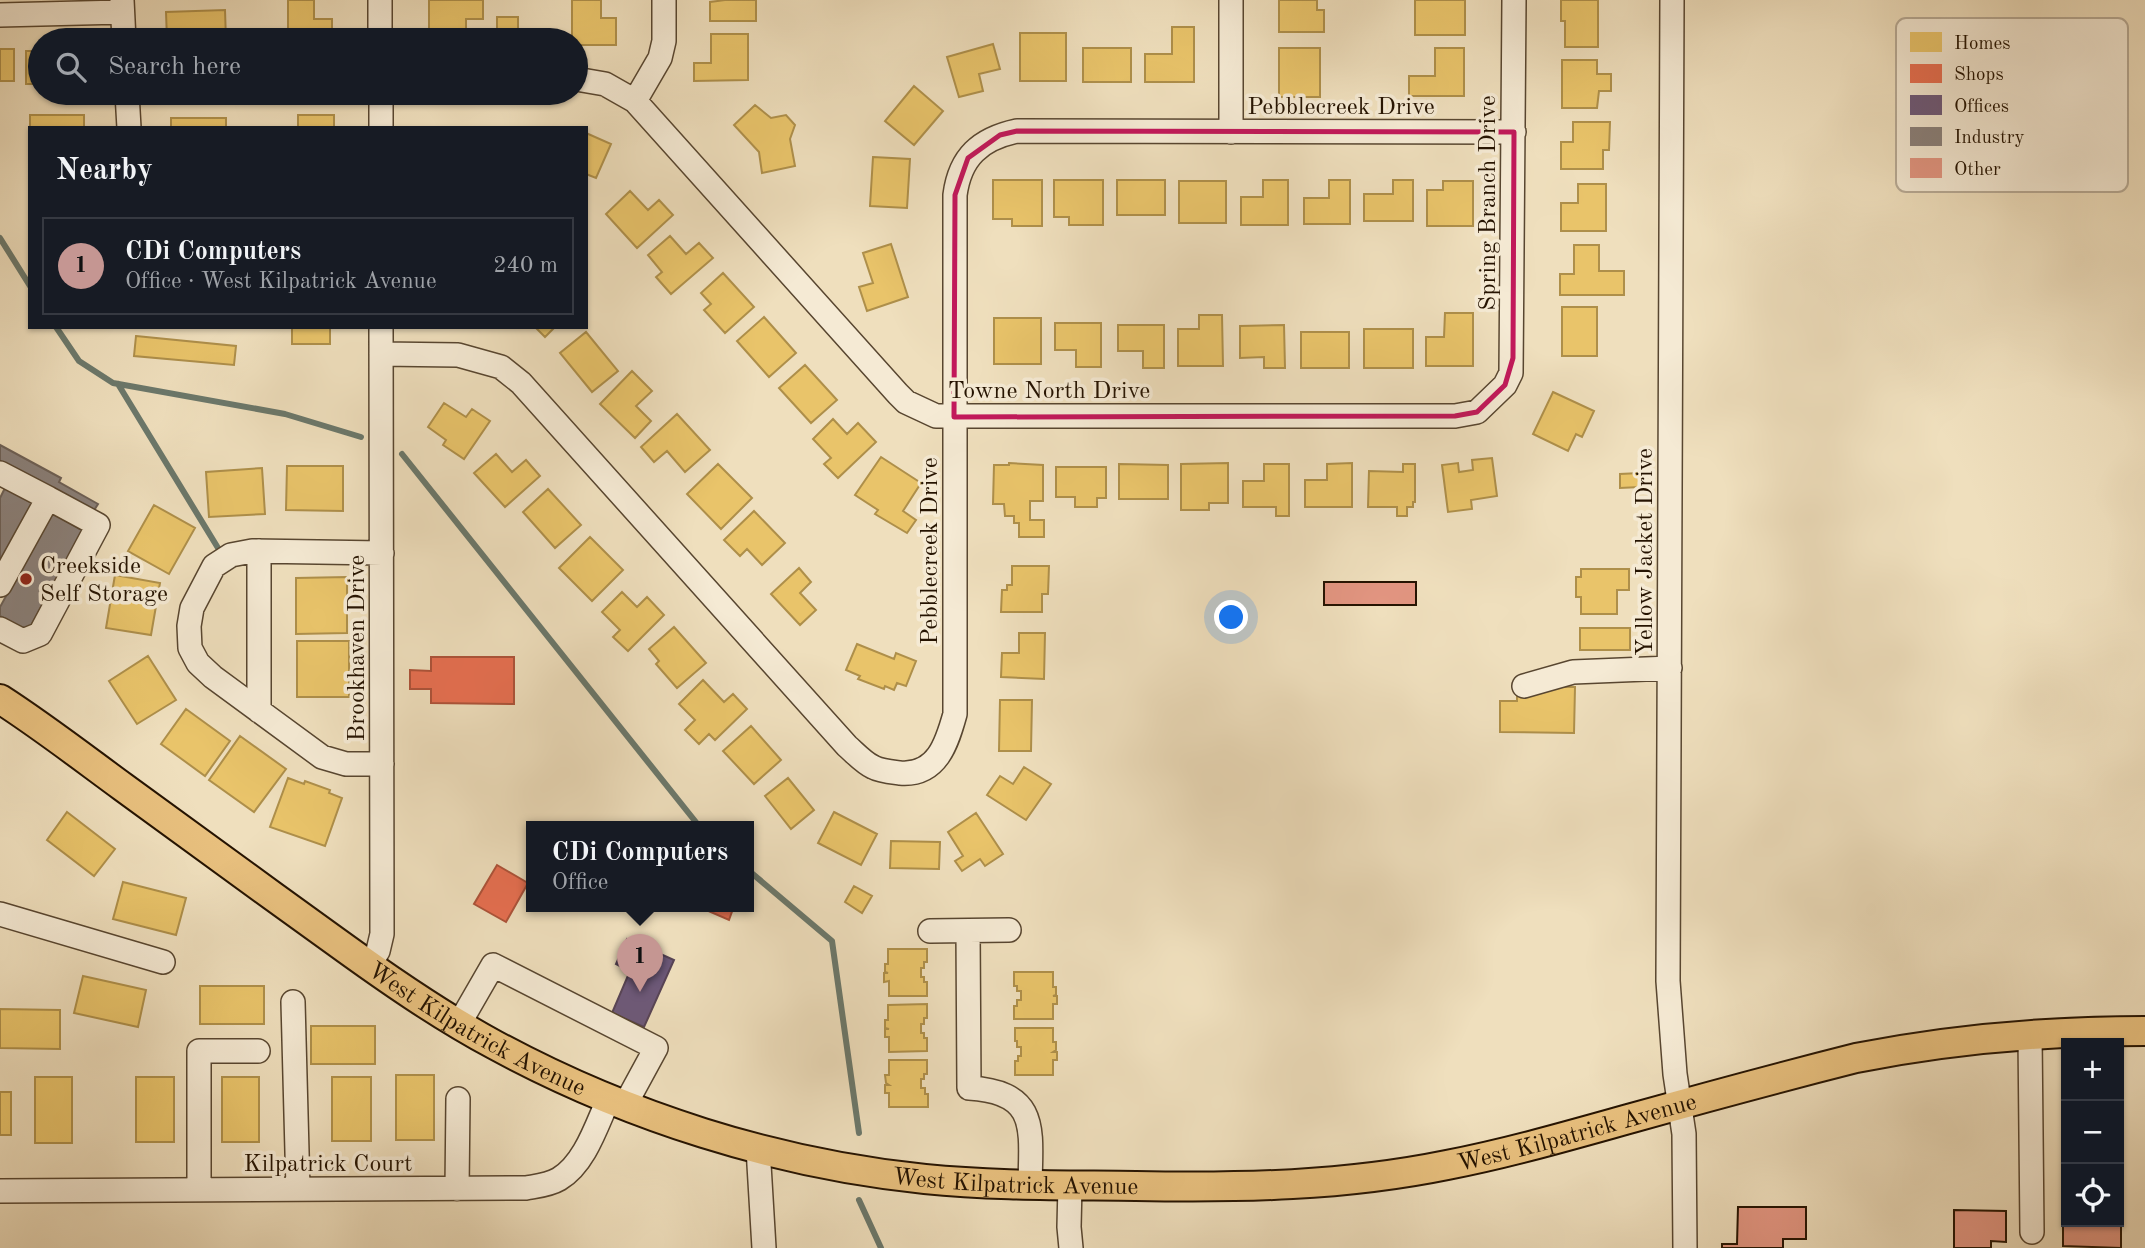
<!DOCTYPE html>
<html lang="en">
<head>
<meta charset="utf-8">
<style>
	body { margin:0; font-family:"Old Standard TT",serif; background:#242831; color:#f1f3f6 }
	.controls { position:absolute; right:21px; bottom:21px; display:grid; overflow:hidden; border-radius:0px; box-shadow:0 2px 5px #0004 }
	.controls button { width:63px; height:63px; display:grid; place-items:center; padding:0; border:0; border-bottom:2px solid #363941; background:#171b24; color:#f1f3f6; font:35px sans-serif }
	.you { position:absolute; left:1232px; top:618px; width:24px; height:24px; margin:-18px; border:5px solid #fff; border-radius:50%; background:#1a73e8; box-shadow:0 0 0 10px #1a73e833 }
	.badge { display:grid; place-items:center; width:46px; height:46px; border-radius:50%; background:#c59692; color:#111; font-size:23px; font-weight:700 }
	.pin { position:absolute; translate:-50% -58px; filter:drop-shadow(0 2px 4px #0008) }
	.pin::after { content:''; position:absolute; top:37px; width:24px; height:21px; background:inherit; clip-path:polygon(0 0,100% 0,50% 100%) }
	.popup { position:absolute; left:526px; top:821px; width:228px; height:91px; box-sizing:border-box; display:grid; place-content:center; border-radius:0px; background:#171b24; filter:drop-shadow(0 2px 5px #0005); font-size:23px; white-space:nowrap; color:#9ea1a6 }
	.popup b { font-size:26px; color:#f1f3f6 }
	.popup::after { content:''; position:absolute; left:50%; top:100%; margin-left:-14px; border:14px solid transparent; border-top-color:#171b24 }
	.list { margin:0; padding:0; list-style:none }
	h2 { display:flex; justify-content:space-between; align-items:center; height:91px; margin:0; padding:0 28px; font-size:30px }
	h2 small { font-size:23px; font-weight:400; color:#9ea1a6 }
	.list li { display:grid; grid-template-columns:46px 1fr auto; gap:21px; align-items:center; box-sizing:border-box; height:98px; margin:0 14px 14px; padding:0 14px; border:2px solid #363941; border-radius:0px }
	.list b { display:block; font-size:26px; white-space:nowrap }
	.list p { margin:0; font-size:23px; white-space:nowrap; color:#9ea1a6 }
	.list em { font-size:23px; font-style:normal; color:#9ea1a6 }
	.icon { flex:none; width:38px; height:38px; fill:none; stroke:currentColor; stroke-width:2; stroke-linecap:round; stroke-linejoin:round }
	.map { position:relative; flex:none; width:2145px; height:1248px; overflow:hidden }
	.search { position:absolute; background:#171b24; box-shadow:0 2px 5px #0004; left:28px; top:28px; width:560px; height:77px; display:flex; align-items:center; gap:18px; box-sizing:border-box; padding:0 24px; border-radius:38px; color:#9ea1a6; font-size:26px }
	.panel { position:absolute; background:#171b24; box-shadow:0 2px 5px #0004; left:28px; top:126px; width:560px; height:203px; border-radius:0px }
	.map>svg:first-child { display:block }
	.homes { fill:#e9c46a; stroke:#ae8f4a; stroke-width:2 }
	.shops { fill:#e76f51; stroke:#ad5339; stroke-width:2 }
	.offices { fill:#6d597a; stroke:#574456; stroke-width:2 }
	.industry { fill:#8a817c; stroke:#6c6057; stroke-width:2 }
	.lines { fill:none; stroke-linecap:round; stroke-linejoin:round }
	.stream { stroke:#6b786b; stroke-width:6 }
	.building { fill:#e29581; stroke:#251301; stroke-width:2 }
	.minor-casing { stroke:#584630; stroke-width:26 }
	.major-casing { stroke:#251301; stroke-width:32 }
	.minor { stroke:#f5ead4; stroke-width:23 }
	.major { stroke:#e8c07e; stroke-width:28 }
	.marked { fill:none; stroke:#c2185b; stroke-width:5; stroke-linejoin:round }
	.poi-dot { fill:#8f2418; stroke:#f5ead4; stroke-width:2.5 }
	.labels { text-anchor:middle; stroke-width:7; stroke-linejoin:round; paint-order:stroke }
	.street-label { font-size:24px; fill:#251301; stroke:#f5ead4 }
	.poi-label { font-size:24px; fill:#251301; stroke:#f5ead4; text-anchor:start }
	.key { fill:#f5ead4; stroke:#b7aa95; stroke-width:2 }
	.key-label { font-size:19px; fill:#251301 }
</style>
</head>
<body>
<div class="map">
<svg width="2145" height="1248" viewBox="0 0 2145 1248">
	<rect width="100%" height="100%" fill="#efdfbd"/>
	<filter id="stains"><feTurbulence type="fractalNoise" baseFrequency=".00286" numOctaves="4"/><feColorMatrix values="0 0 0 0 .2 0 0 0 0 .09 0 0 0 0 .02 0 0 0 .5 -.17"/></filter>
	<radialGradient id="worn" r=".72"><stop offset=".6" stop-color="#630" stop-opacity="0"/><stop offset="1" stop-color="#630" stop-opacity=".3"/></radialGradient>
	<path class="homes" d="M288,0H314V19H332V40H288Z
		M429,0H483V19H466V40H429Z
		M572,0H601V18H616V45H576V40H572Z
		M725,0H756V21H710V2Z
		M1279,0H1317V10H1324V32H1279Z
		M1415,0H1465V35H1415Z
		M1561,0H1598V47H1565V21H1561Z
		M225,10L226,40H167L166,12Z
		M497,17H518V40H497Z
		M1172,27H1194V82H1145V54H1172Z
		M1020,33H1066V81H1020Z
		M711,34H748V80L694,81V63H711Z
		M993,44L1000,69L979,74L983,91L959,97L947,57Z
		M1083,48H1131V82H1083Z
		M1279,48H1320V97H1279Z
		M1435,48H1464V96H1409V76H1435Z
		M0,49H14V81H0Z
		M26,51H40V84H26Z
		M1562,60H1597V74H1611V91H1599L1597,108H1562Z
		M914,86L943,111L914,145L885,121Z
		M755,105L771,118L786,115L795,125L790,139L795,166L762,173L759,152L734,125Z
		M30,115H84V128H30V172Z
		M298,115H334V128H298Z
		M171,118H226V128H171Z
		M1573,122H1610L1609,150H1603V169H1561V142H1573Z
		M586,133L611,144L596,178L586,174Z
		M873,157L910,159L907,208L870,206Z
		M993,180H1042V226H1012V219H993Z
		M1054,180H1103V225H1069V217H1054Z
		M1117,180H1165V215H1117Z
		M1263,180H1288V225H1241V197H1263Z
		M1329,180H1350V224H1304V198H1329Z
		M1393,180H1413V221H1364V194H1393Z
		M1179,181H1226V223H1179Z
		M1443,181H1473V226H1427V190H1443Z
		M1578,184H1606V231H1561V203H1578Z
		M630,191L648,210L659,200L673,215L637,248L606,214Z
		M670,236L686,254L699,243L713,258L671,294L656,277L662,272L648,255Z
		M891,244L908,297L867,311L859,287L873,283L863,253Z
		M1574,245H1599V271H1624V295H1560V274H1574Z
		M723,273L754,307L725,333L704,310L711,304L701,293Z
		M1562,307H1597V356H1562Z
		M1445,313H1473V366H1426V337H1444Z
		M1199,315H1222L1223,366H1178V329H1199Z
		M764,317L796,353L769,377L737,341Z
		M994,318H1041V364H994Z
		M1055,323H1101V367H1076V350H1055Z
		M1118,325H1164V368H1143V351H1118Z
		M1284,325L1285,368H1264V357L1240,358V326Z
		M292,327H330V344H292Z
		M535,327H555L545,337Z
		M1364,329H1413V368H1364Z
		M586,332L618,371L592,392L560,353Z
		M1301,332H1349V368H1301Z
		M136,336L236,346L234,365L134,356Z
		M805,365L837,400L811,423L779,388Z
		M632,371L652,391L636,406L651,421L635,438L600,404Z
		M1553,392L1594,411L1582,437L1576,434L1568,451L1533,434Z
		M444,403L466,417L472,409L490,421L464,459L443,445L446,440L428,427Z
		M677,414L710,450L685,472L667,451L654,462L641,447Z
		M833,419L847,434L858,423L876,442L838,478L824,464L831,458L813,439Z
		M496,454L512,472L526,460L540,476L505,507L474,473Z
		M881,457L921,483L903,511L916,520L907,533L875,514L878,510L855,495Z
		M1492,458L1497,496L1471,500L1472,509L1448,512L1442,465L1458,463L1459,472L1473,470L1472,460Z
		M1009,463L1043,465V501H1030V520H1044V537H1019V523H1014V516H1005L1004,504H993L994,465H1009Z
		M1228,463V503H1209V510H1181V464Z
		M1352,463V507H1305V480H1327V464Z
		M718,464L752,498L721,529L687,494Z
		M1119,464L1168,465V499H1119Z
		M1264,464H1289V516H1276V507H1243V481H1264Z
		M1403,464H1415V502H1413V507H1407V516H1397V507H1368L1369,471L1403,472Z
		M287,466H343V511L286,510Z
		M1056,467H1106V498H1097V507H1075V497H1056Z
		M262,468L265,514L209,517L206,472Z
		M1640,473V487L1620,488V474Z
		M548,489L581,525L555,548L523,512Z
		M154,505L195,528L169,574L128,551Z
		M754,511L785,543L762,565L747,549L740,556L724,540Z
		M590,537L623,570L592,601L559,568Z
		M1012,566H1049L1048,594H1042V612H1001L1002,590H1007V585H1012Z
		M799,568L811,582L800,593L816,610L800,625L771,594Z
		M1581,569H1629V590H1617V614H1581V597H1576V577H1581Z
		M115,575L160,583L151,635L106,628Z
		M347,577V633L296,634V578Z
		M622,592L637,607L647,597L664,615L628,651L613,637L620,630L602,612Z
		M674,627L706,663L677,688L656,664L659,661L649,649Z
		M1580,628H1630V650H1580Z
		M1019,633H1045L1044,679L1001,677L1002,653H1019Z
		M297,641H349V697H297Z
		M857,644L894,659L896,653L916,661L906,686L897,683L894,690L885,686L884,689L858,679L860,676L846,670Z
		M148,656L176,700L137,724L109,681Z
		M703,680L724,702L733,694L747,709L715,740L709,734L699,744L685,730L695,720L679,704Z
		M1517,687H1575L1574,733L1500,732V701H1517Z
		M1000,700H1032L1031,751H999Z
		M186,709L230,741L205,776L161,744Z
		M751,726L781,760L754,784L723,751Z
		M240,736L286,769L254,812L209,780Z
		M1024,767L1051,784L1026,820L987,795L1000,776L1013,784Z
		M288,778L304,784L305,781L330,790L329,793L342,798L325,846L270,827Z
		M788,778L814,810L791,829L765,796Z
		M67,812L115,849L94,876L47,840Z
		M834,812L877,834L861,865L818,843Z
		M976,813L1003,854L985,866L980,859L962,871L955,861L963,856L948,832Z
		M891,841L940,842L939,869L890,868Z
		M123,882L186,898L176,935L113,919Z
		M854,886L872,896L862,913L845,902Z
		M888,949H927V962H924V968H921V977H924V982H927V996H889V981L884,982V973H888L885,972V964H888Z
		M1014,972H1053V987H1056V995L1053,996H1057V1004H1053V1019H1014V1006H1017V1000H1021V991H1017V986H1014Z
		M83,976L146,990L138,1027L74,1013Z
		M200,986H264V1024H200Z
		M927,1004V1018H924V1024H921V1033H924V1038H927V1051L889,1052V1037H885V1029H889L885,1028V1020H888V1005Z
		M0,1009L60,1010V1049L0,1048Z
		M311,1026H375V1064H311Z
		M1015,1028H1053V1042H1056V1050L1053,1052H1057V1060H1053V1075H1015V1061H1018V1056H1021V1047H1017V1041H1015Z
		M889,1060H927V1074H924V1079H921V1088H925V1094H928V1107H889V1093H885V1085H889L886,1083L885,1075H889Z
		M396,1075H434V1140H396Z
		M35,1077H72V1143H35Z
		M136,1077H174V1142H136Z
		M222,1077H259V1142H222Z
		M332,1077H371V1141H332Z
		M0,1092H11V1135H0Z"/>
	<path class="shops" d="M431,657H514V704L431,703V689H410V670L431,671Z
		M497,865L528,883L506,922L474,904Z
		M697,906H734L729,920Z"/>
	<path class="offices" d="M627,939L674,960L644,1027L612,1013L630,971L616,964Z"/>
	<path class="industry" d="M0,445L61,478L59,482L98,504L93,512L0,461Z
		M5,488L34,504L0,564V498Z
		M52,513L83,531L28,631L0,616V607Z"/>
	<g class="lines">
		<path class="stream" d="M0,238L30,286
			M56,327L79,361L113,383L285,414L361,437
			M118,384L218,548
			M402,454L699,826
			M748,870L832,941L859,1133
			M859,1200L881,1248"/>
	</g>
	<path class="building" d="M1324,582H1416V605H1324Z
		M1738,1207H1806V1239H1783V1248H1722V1244H1737Z
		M1954,1210L2006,1211V1242L1991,1241V1248H1954Z
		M2063,1210H2066V1222H2119V1210H2121V1248L2063,1246Z"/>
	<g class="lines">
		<g class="minor-casing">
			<path id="minor" d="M122,0L124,40
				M380,0V40
				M1231,0V132
				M1672,0L1668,981L1675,1074L1684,1134L1685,1248
				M0,15L122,12
				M576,79L605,84L635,101L898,394L906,402L936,416H1455L1477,412L1505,385L1511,373L1514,0
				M127,93L129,128
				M381,93V128
				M635,101L660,58L664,41V0
				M381,354L458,355L501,367L521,383L847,746C855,753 864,763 873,767C880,771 892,772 900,773C937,776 947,743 955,714V195C960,157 980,139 1017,131L1514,132
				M0,473L48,498
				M259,551V711
				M0,585L48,498L98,525L40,634L23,641L0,629
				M1524,686L1573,672L1670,668
				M382,764H346L322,757L213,677L198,663L190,648L189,626L192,608L214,566L231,555L252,551L382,553
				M0,914L163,962
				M930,931L1009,930
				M968,931L969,1088C1039,1092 1031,1129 1030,1185
				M369,965L378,951L382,934L381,327
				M293,1002L298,1189
				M459,1024L493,965L656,1048L625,1105
				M2030,1035L2032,1232
				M758,1148L764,1248
				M1070,1185L1069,1227L1071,1248
				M457,1189L458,1099
				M199,1190V1051H258
				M0,1191L526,1188C537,1186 549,1185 559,1179C585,1164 597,1124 609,1098"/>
		</g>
		<g class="major-casing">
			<g id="major">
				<path id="s1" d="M0,699C42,726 82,757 123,787C193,838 264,890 335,941C386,978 439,1015 495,1045C626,1116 776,1164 925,1179C995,1186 1066,1185 1136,1186C1241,1188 1344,1186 1447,1165C1509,1153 1571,1135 1632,1118C1707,1097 1781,1077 1856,1058C1952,1039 2048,1031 2145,1031"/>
			</g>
		</g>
		<use href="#minor" class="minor"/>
		<use href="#major" class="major"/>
	</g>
	<path class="marked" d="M1017,131L1514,132L1513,358L1505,385L1477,412L1455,416L954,417L955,195L968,158L1000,135Z"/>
	<circle class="poi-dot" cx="26" cy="579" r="7"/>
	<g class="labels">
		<g class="street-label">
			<text x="1341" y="114">Pebblecreek Drive</text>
			<text transform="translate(1487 203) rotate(-90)" y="8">Spring Branch Drive</text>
			<text x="1049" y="398">Towne North Drive</text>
			<text transform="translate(929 551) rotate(-90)" y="8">Pebblecreek Drive</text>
			<text transform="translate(1644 552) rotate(-90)" y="8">Yellow Jacket Drive</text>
			<text transform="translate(356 648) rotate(-90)" y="8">Brookhaven Drive</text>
			<text dy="8" stroke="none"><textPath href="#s1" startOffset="581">West Kilpatrick Avenue</textPath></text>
			<text dy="8" stroke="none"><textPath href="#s1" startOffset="1715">West Kilpatrick Avenue</textPath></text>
			<text x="328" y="1171">Kilpatrick Court</text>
			<text dy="8" stroke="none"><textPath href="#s1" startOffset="1148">West Kilpatrick Avenue</textPath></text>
		</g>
		<g class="poi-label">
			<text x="40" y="573">Creekside<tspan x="40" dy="28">Self Storage</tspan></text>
		</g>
	</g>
	<rect x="1896" y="18" width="232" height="174" rx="10" class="key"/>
	<rect x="1910" y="32" width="32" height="20" fill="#e9c46a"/>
	<rect x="1910" y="64" width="32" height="19" fill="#e76f51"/>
	<rect x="1910" y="95" width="32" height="20" fill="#6d597a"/>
	<rect x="1910" y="127" width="32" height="19" fill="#8a817c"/>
	<rect x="1910" y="158" width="32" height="20" fill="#e29581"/>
	<g class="key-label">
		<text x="1954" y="49">Homes</text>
		<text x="1954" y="80">Shops</text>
		<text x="1954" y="112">Offices</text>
		<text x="1954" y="143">Industry</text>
		<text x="1954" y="175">Other</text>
	</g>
	<rect width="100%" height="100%" filter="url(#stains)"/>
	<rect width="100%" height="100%" fill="url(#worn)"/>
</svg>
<div class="controls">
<button>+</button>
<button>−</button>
<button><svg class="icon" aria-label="locate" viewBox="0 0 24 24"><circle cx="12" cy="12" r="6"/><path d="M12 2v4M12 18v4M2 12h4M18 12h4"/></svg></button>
</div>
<div class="you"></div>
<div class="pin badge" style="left:640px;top:992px">1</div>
<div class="popup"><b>CDi Computers</b>Office</div>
<div class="search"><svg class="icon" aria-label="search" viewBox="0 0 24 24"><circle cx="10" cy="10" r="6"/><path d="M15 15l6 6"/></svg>Search here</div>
<section class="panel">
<h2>Nearby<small></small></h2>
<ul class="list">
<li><span class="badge">1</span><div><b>CDi Computers</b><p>Office · West Kilpatrick Avenue</p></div><em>240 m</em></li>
</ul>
</section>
</div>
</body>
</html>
